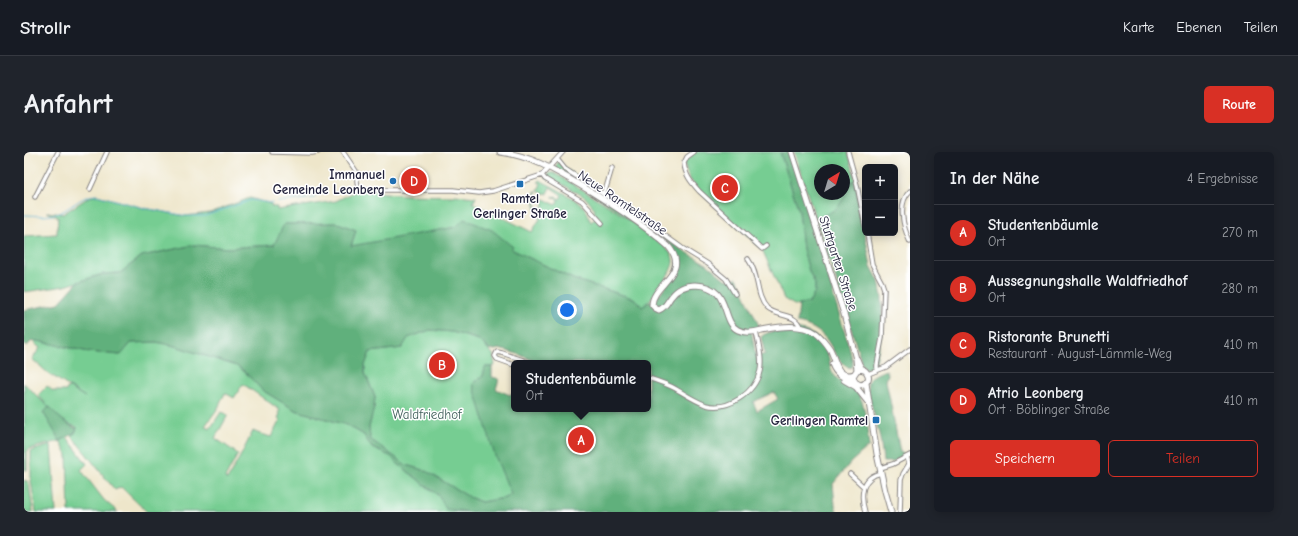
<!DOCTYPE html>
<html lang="de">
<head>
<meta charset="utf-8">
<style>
	body { margin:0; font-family:"Comic Neue",sans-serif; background:#20242c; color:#f1f3f6 }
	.controls { position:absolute; right:12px; top:12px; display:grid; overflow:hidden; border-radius:6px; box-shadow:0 2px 10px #0003 }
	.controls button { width:36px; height:36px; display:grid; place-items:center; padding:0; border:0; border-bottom:1px solid #363941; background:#171b24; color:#f1f3f6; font:20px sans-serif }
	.compass { position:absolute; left:790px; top:12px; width:36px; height:36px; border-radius:50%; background:#171b24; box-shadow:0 2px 10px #0003; rotate:38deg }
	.you { position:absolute; left:543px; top:158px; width:14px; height:14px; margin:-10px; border:3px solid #fff; border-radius:50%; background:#1a73e8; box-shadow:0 0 0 6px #1a73e833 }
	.badge { display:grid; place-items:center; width:26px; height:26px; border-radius:50%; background:#d93025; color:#fff; font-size:13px; font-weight:700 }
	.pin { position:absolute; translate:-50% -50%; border:2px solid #fff; box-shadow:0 1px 4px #0006 }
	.popup { position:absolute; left:487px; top:208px; width:140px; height:52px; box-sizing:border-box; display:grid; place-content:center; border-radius:6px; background:#171b24; filter:drop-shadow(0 1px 3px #0005); font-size:13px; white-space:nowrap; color:#9ea1a6 }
	.popup b { font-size:15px; color:#f1f3f6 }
	.popup::after { content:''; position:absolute; left:50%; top:100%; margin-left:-8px; border:8px solid transparent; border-top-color:#171b24 }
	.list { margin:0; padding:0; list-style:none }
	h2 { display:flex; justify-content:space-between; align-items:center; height:52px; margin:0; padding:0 16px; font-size:17px }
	h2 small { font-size:13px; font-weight:400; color:#9ea1a6 }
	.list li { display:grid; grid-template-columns:26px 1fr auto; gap:12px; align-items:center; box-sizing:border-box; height:56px; padding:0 16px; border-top:1px solid #363941 }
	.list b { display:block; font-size:15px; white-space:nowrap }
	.list p { margin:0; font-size:13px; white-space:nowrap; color:#9ea1a6 }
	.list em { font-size:13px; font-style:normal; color:#9ea1a6 }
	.actions { display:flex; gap:8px; padding:12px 16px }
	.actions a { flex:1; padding:9px 0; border:1px solid #d93025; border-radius:6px; text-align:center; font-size:14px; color:#d93025 }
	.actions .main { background:#d93025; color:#fff }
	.map { position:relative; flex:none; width:886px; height:360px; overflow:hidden; border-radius:6px }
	header { display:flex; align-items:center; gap:24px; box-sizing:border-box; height:56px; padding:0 20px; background:#171b24; border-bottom:1px solid #363941 }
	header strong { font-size:19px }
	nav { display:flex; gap:22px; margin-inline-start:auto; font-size:14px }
	.intro { display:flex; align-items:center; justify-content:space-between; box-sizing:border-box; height:96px; padding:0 24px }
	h1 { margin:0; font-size:28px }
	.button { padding:10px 18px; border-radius:6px; background:#d93025; color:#fff; font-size:14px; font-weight:700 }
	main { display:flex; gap:24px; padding:0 24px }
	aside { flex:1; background:#171b24; border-radius:6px; box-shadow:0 2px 10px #0003 }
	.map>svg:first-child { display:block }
	.green { fill:#76cd92; stroke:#4c7866; fill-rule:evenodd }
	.forest { fill:#60b07c; stroke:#41695c; fill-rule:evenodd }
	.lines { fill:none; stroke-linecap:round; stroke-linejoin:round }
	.stream { stroke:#54afd2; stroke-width:1 }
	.minor-casing { stroke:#888482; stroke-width:5.5 }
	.secondary-casing { stroke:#888482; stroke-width:7 }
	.minor { stroke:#fff; stroke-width:3.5 }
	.secondary { stroke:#fff; stroke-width:5 }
	.poi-dot { fill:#1f6fb2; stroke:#fff; stroke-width:1.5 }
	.labels { text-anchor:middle; stroke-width:3; stroke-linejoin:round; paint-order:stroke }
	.poi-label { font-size:13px; font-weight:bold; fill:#22223b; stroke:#fff; text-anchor:end }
	.street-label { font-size:13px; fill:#22223b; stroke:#fff }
	.park-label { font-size:13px; fill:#3f5e59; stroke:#fff }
</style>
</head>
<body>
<header>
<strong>Strollr</strong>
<nav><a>Karte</a><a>Ebenen</a><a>Teilen</a></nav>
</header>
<div class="intro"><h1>Anfahrt</h1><a class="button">Route</a></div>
<main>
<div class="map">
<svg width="886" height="360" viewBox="0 0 886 360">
	<rect width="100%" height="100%" fill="#fff"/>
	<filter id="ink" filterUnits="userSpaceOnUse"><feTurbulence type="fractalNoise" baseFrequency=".025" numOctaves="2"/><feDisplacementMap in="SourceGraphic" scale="8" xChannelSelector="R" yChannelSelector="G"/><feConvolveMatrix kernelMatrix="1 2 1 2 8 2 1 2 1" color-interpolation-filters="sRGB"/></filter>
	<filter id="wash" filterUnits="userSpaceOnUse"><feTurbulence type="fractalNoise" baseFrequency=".012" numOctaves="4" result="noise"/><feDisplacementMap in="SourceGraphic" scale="16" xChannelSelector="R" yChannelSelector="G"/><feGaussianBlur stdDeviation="0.9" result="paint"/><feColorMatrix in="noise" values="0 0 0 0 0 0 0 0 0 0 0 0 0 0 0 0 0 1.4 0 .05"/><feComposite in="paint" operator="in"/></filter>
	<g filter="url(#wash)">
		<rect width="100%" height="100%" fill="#eee6ca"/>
		<path class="green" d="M670,0H756L775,59L779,97L785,119L791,132V140L786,150L772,154L760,147L738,97L675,39L665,26L660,11Z
			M770,0H824L830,21L838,61L791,65ZM796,18H820V42H796Z
			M534,10L538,14L617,68L649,92L647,94L531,16Z
			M526,21H530C561,39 591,57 620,78C628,83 638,89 643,98H644C647,101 649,104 649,109C650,119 626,150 618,155L611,147L549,127L487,97L489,95L432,75L327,95L332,78L314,71L261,72L250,93L202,96L170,93L118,104L96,121L79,122L41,134L0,140V84L33,82L34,65L23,60L39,62L65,45L73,43L120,56L161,64L186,61L226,46L247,52L248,55H253V58L312,49L334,38L381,43L430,44L431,43L452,45L449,51L508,80L515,68H516C512,58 509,51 511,39L513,40L512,43L515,44L514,46H512V55L520,56V50H517L518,46L532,53L534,48L529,45V44L536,47L538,43L526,35L524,40V42L521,41L520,42L514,39L517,31L514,30L516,28C528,35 555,47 562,58C565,62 564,66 567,70L571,67L577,72L579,71L570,60L571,57L561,45L527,26L525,28L522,26V24Z
			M406,178L428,180L455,188L469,202L471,213L468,215H461L459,224L449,232L487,342L482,346L457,350L445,345L402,319L382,313L346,287L345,275L350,255L351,245L341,221V213L346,200L378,196L383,186Z
			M8,189H14L65,200L96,203L107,191L132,190L151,194L213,214L221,220L238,238L271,258L323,273L340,283L348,296L366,304L373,311L415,344L422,357L445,360H123L97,335L91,338L47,283L51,281L53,275C37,271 26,256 14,243L23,234L29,239H42L44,235L61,245L24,221L8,207L16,196ZM219,232L256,258L254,261L256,262L254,266L256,268L247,285L236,282L229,279L217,303L203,328L201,326L214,302L191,286L204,263L197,260L186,277L181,274L194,256L201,241L210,246Z
			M0,231L25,256L37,289L43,285L63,312L57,318L80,348L94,360H45L43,303L36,289L5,297L3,300V318H1Z
			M27,293L32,360H12L7,329V299Z
			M0,328L3,329L5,332L9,360H0Z"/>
		<path class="forest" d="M756,0H766L795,88L810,146L825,194L829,212L827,216C814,213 810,198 803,188C795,178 785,173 773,171L775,153L786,150L791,140V132L785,119L779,97L775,59Z
			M828,28L832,36L847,114L855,129L858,146V179L852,210L849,216L847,217L841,216L838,213L822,159L792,66C798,64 805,61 810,58C819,51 824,38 828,28Z
			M440,67L468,78L489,95L487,97L489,98L549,127L611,147L618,155L625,150H631L633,145C644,130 664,112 647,94L649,92L684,113L702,128L713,126L736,176L727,177L732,205L741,202L737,185C743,179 751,180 759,178C780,175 798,182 804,204C806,211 806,218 811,224C817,232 829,234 835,243C842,253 843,281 845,294L827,310L809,332L811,353L813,360H445L422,357L415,344L373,311L366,304L348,296L340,283L323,273L271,258L238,238L221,220L213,214L151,194L132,190L107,191L97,203L65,200L14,189H8L3,194L0,191V158L35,151L54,130L79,122L96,121L118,104L170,93L203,96L250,93L260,72L314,71L332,78L327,94L432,75ZM406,178L428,180L455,188L465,197L471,198L475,197L494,202L515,211H624V257H490V239L486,243L472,237L475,227L468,225V215H461L459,224L449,232L471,304L487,342L482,346L457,350L445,345L402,319L382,313L346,287L345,275L350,255L351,245L341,221V213L346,200L378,196L384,186ZM750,240L754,247L733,259L729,250Z
			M862,218L864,222L862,229L866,248L876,300L882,303L869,310H859C858,297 856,285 853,273C851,262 841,241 844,230C847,223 855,221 862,218Z
			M26,255C33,264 41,271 51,276H53L51,281L36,289L19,260Z"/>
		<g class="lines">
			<path class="stream" d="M254,50L291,46
				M0,63C13,63 25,66 37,60C50,54 58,43 73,43L120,56L163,64H181L227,48L248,51"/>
		</g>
	</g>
	<g filter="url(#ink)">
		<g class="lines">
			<g class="minor-casing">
				<path id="minor" d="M248,0L288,1L294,0
					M319,0L332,19L334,38H429L455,41L469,39L518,23L539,0
					M670,0L663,5L660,11C661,23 667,30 675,39L738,97L742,94
					M824,0L833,33L841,74
					M533,7L541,17L622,70L658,96L684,112L702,127L711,142
					M518,23L521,27L558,49L578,71
					M66,37L83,0
					M886,39C873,51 879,75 886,90
					M579,41L582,36L588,16
					M11,45L34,0
					M843,81L848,112L858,131L860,137L858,186L853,213V218
					M724,107C736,123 731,143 743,156C752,165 772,161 776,175
					M490,213L473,207L471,204L473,200L478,201L508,211
					M844,222L862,215L886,197
					M624,226C634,229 643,232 652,237C662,243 671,249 682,253C704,259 731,241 736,219C739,206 734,192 732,179
					M856,316L869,312L886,303
					M826,322L840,335
					M841,360C836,344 837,325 857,321
					M876,360L877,328L879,322L885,312L883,305"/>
			</g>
			<g class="secondary-casing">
				<path id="secondary" d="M476,0C510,4 537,22 566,39C593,56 620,73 644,94C668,121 628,132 628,153L631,156L635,158C642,155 643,150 647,145C653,137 662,133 671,133C708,134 696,169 714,178C722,182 731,180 738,178C755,175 776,171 792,181C797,185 802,191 806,197C812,207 812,228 830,222
					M768,0L820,162L832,207L833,218
					M833,207C834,210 836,214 838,217C841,220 840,216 843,221C847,227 842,232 836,233L831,230L829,224L833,218L839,217
					M808,212C812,223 819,226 830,228
					M820,228L832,235L843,249
					M842,231L853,302L861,339L867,360"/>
			</g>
			<use href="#minor" class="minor"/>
			<use href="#secondary" class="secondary"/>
		</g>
	</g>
	<g class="poi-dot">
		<circle cx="369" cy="29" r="4"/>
		<rect x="492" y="28" width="8" height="8" rx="2"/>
		<rect x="848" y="264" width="8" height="8" rx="2"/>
	</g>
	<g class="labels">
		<g class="poi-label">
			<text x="361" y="27">Immanuel<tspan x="361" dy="15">Gemeinde Leonberg</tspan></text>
			<text x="496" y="51" text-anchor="middle">Ramtel<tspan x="496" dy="15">Gerlinger Straße</tspan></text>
			<text x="844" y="273">Gerlingen Ramtel</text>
		</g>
		<g class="street-label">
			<text transform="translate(599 50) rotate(34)" y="5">Neue Ramtelstraße</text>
			<text transform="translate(815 111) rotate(72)" y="5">Stuttgarter Straße</text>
		</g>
		<g class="park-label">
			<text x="403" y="267">Waldfriedhof</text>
		</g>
	</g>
</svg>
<div class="controls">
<button>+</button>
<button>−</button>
</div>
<svg class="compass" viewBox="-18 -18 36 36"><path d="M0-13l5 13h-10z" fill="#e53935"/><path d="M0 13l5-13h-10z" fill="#9ea1a6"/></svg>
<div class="you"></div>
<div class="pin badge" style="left:557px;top:288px">A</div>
<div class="popup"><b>Studentenbäumle</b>Ort</div>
<div class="pin badge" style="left:418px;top:213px">B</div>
<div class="pin badge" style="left:701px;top:36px">C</div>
<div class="pin badge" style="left:390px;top:29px">D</div>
</div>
<aside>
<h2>In der Nähe<small>4 Ergebnisse</small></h2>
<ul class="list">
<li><span class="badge">A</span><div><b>Studentenbäumle</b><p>Ort</p></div><em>270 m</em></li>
<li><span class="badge">B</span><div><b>Aussegnungshalle Waldfriedhof</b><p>Ort</p></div><em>280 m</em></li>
<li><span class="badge">C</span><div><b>Ristorante Brunetti</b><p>Restaurant · August-Lämmle-Weg</p></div><em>410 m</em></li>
<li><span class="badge">D</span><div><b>Atrio Leonberg</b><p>Ort · Böblinger Straße</p></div><em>410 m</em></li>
</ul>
<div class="actions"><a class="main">Speichern</a><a>Teilen</a></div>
</aside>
</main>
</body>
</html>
